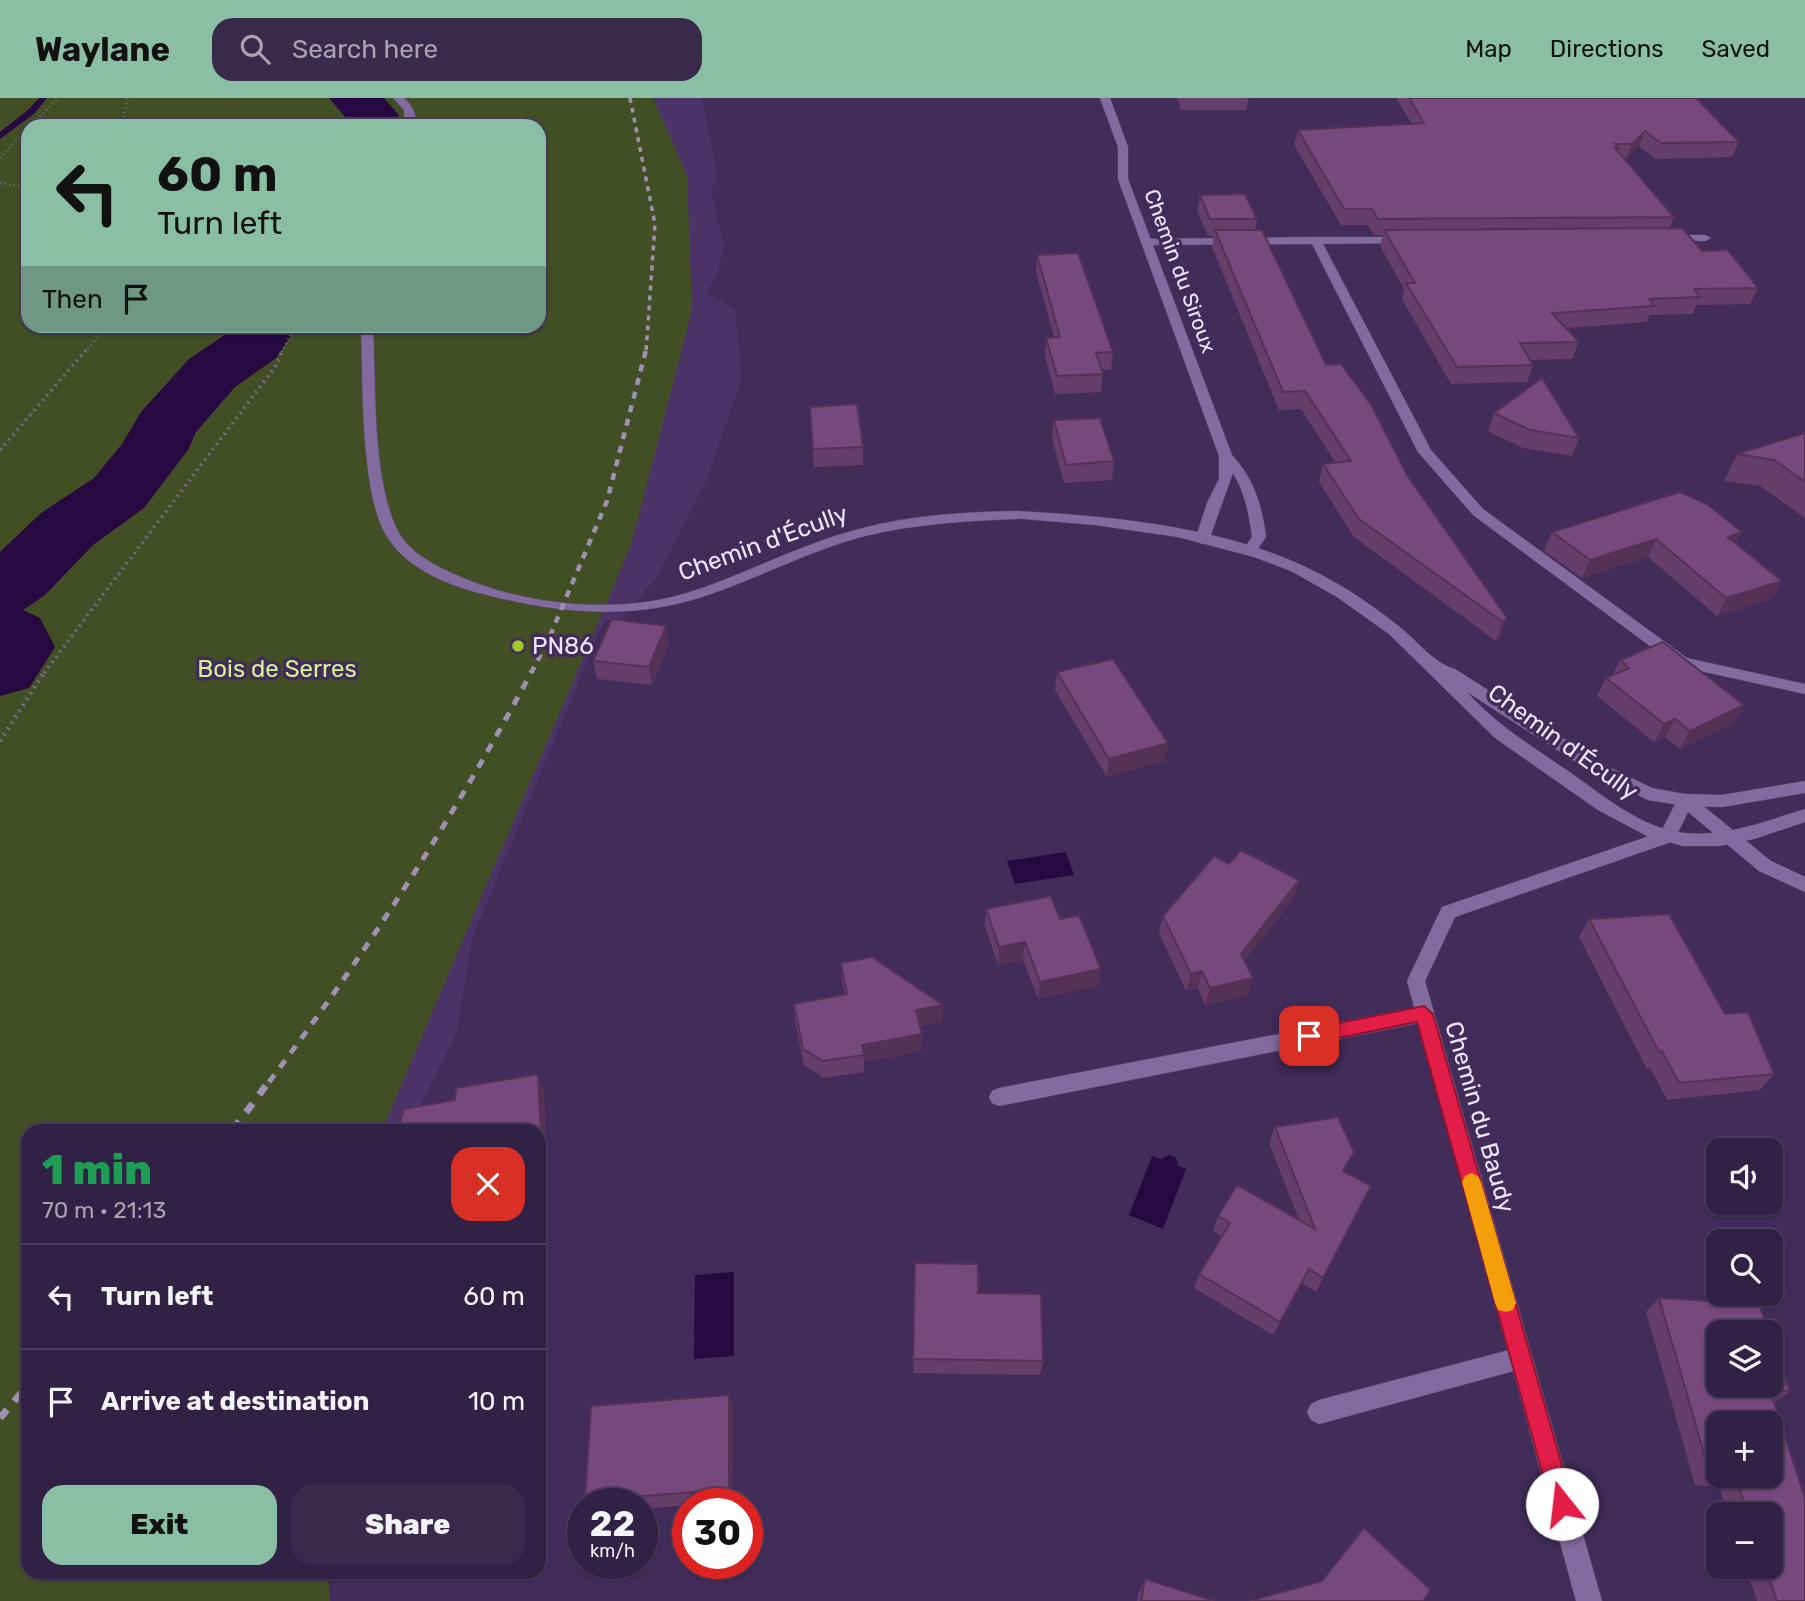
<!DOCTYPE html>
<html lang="en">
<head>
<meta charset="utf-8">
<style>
	:root { --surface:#312144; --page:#39294b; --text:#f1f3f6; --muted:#a8a3b2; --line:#4c3e5d; --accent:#8abfa5 }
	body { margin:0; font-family:Rubik,sans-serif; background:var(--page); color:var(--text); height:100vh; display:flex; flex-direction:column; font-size:26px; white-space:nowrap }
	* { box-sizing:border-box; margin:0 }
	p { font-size:23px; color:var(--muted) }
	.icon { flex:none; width:38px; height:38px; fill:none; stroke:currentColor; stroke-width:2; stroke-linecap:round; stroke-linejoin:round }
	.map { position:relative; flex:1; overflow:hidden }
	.drawer { position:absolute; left:21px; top:1026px; width:525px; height:455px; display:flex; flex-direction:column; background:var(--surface); border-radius:21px; box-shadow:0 2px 5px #0004,0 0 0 2px var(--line) }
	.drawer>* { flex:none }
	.guide { position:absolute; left:21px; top:21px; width:525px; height:214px; border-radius:21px; box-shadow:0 2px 5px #0004,0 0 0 2px var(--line); background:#8abfa5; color:#111; overflow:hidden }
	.buttons { position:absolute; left:1706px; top:1040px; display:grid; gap:14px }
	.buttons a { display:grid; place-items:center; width:77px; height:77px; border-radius:14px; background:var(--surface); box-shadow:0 2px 5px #0004,0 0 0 2px var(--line); font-size:35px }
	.speed { position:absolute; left:567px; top:1390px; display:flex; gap:14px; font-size:35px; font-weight:700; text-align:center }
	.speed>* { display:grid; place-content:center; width:91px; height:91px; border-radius:50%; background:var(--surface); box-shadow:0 2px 5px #0004,0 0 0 2px var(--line); line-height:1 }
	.speed small { font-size:18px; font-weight:400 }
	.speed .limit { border:10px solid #d22; background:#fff; color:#111 }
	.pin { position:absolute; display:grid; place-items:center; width:60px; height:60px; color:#fff; margin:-30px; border-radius:14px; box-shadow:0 4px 10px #0006 }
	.me { position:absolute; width:77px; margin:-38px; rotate:344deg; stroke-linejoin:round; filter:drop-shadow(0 0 5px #0008) }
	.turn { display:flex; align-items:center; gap:24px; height:147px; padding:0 21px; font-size:32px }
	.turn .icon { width:91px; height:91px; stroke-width:2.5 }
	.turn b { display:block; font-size:49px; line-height:60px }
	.then { display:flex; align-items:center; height:66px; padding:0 21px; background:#0003; gap:14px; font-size:26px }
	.round { display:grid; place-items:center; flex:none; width:74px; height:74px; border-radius:21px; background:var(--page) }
	.overview { display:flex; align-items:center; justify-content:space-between; height:119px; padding:0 21px }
	h1 { font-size:42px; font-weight:800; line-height:52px; color:#1e9e55 }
	.primary-button { display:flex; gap:14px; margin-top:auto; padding:14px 21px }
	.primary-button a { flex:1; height:80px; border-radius:21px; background:var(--accent); color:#111; font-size:28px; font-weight:800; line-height:80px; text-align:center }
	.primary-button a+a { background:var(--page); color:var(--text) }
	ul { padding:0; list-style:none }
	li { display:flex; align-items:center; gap:21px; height:105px; padding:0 21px; border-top:2px solid var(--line) }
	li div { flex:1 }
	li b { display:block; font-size:26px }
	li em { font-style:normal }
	header { display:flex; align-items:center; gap:42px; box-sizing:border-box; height:98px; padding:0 35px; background:var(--accent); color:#111 }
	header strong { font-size:33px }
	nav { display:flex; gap:38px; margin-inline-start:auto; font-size:24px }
	.search { width:490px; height:63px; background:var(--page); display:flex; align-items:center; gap:18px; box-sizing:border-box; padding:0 24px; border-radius:21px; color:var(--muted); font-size:26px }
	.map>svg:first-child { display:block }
	.built { fill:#4b3368 }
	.green { fill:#424f24; fill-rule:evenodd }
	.water { fill:#260940 }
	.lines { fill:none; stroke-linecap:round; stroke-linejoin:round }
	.stream { fill:#260940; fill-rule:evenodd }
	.river { fill:#260940; fill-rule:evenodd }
	.service-casing { stroke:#5c4970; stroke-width:1 }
	.minor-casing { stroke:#5c4970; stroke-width:1 }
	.tertiary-casing { stroke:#5c4970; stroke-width:1 }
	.path-far2 { stroke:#7a698f; stroke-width:2.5; stroke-dasharray:1 3.5; stroke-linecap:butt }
	.path-far1 { stroke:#7a698f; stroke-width:3.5; stroke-dasharray:2 4.5; stroke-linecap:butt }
	.path { stroke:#7a698f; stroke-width:4.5; stroke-dasharray:2 5; stroke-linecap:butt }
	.service { fill:#826c9f; fill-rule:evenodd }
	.minor { fill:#826c9f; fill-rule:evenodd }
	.tertiary { fill:#826c9f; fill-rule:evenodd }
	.rail-far3 { stroke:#a091b3; stroke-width:3.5; stroke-dasharray:5 5; stroke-linecap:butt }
	.rail-far2 { stroke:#a091b3; stroke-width:4.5; stroke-dasharray:7 7; stroke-linecap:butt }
	.rail-far1 { stroke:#a091b3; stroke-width:5; stroke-dasharray:9 9; stroke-linecap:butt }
	.rail { stroke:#a091b3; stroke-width:7; stroke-dasharray:11 11; stroke-linecap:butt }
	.wall { fill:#653e6a; fill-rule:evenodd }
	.shaded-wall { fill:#533256 }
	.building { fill:#76487b; stroke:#533256; stroke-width:2 }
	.route { fill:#e11d48; stroke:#92132f; stroke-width:2 }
	.slow { fill:#f59e0b }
	.poi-dot { fill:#a1c92b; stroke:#412c5a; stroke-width:2.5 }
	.labels { text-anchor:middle; stroke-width:7; stroke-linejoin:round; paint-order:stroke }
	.far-street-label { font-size:21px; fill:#efe6fd; stroke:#412c5a }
	.street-label { font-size:24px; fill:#efe6fd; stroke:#412c5a }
	.poi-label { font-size:24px; fill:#efe6fd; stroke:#412c5a; text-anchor:start }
	.park-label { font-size:24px; fill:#d3f392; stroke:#412c5a }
</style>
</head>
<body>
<header>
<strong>Waylane</strong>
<div class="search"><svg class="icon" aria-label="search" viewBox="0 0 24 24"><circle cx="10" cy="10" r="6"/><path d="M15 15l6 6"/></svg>Search here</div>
<nav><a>Map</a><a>Directions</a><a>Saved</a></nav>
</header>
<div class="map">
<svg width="1805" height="1503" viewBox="0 0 1805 1503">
	<rect width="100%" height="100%" fill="#412c5a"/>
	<path class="built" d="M511,0h191l16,80 -7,12 13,56 -6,26 -11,20 28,18 7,68 -36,104 -51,98 -37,41h-14l-131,315 -17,98 -48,96h-249l381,-542 -1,-462z"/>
	<path class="green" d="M0,0h653l34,77 5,135 -61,235 -249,585h-354v442h300l2,29h-330zM28,28h511v200h-511z"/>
	<g class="water">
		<path d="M1066,754l8,23 -59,9 -8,-23z"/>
		<path d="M1169,1057l7,3 2,8 8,3 -23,60 -34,-14 23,-59 9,3z"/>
		<path d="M734,1174v84l-40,3 1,-84z"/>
	</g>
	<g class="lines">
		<path class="stream" d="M39,0h8l-13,16 -34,25v-7l28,-22z"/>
		<g class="river">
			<path d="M329,0h55l15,17 -4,11h-52l3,-8z"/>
			<path d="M221,228h65l6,8 -16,24 -41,29 -39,45 -8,18 -44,58 -51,37 -48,50 -22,15 17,8 15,29 -26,41 -29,8v-144l41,-39 53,-35 28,-34 19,-32 48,-53 37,-25z"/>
		</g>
		<defs>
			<g id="service">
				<path d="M1667,137h38l6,3 -6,3 -42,-1 -2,-2z"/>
				<path d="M1315,139h90l6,3 -6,3 -82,1 108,206 52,59 204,149 118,26v10l-128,-28 -204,-151 -55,-63 -106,-208 -166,1 -6,-3 6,-3z"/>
				<path d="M1424,908l7,2 3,6 -3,6 -7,2 -425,84 -7,-3 -3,-6 3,-6 7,-3z"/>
				<path d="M1521,1249l8,3 3,8 -3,8 -8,3 -202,55 -8,-4 -4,-8 4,-8 8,-4z"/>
			</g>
			<g id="minor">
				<path d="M393,0h11c9,8 13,16 11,28h-10l-1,-16z"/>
				<path d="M1100,0h10l18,49v32l104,276c22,24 30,50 34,82l-11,16 -5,1 -7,-4 9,-13c-3,-23 -7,-44 -19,-64l-24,67 -7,4 -7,-4 12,-37 12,-24v-23l-101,-277v-32z"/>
				<path d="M361,228h12c3,57 -1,155 25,205 14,26 46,39 73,50 61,24 145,32 209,14 61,-18 117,-50 179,-66 51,-14 105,-17 158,-18l7,4 -7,4c-51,2 -103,5 -152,17 -54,14 -102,40 -154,58 -76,27 -151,20 -228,0 -36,-9 -78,-26 -97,-59 -26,-43 -23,-157 -25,-209z"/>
				<path d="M1685,696l6,2 80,65 34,16v15l-46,-21 -71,-59 -14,29 -219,76 -30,64 177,620h-26l-169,-620 35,-74 219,-75 18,-36z"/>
			</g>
			<path id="tertiary" d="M1017,413c107,6 225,17 319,72 23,13 45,29 65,45 17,14 34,36 54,41l150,96 47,23 33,6 37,1 83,-14v12l-83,14 -37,-1 -37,-6 -55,-27 -126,-81c29,33 65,54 101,79 35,24 73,58 117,62 43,4 80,-12 120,-24v13l-51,17 -35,7h-36l-36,-10 -49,-26 -103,-72 -106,-104 -52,-37 -46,-26 -37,-14 -76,-20 -83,-12 -83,-7 -2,-3z"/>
		</defs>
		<use href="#service" class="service-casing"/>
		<use href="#minor" class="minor-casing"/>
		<use href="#tertiary" class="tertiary-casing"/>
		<g class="path-far2">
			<path d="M30,28l29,-28"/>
			<path d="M121,28l7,-28"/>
			<path d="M0,60l28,-30"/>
			<path d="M0,85l21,3 7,11"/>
			<path d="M85,254l22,-26"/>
			<path d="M282,254l13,-26"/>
		</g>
		<g class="path-far1">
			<path d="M0,352l86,-100"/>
			<path d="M44,575l231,-306 8,-17"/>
		</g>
		<path class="path" d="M0,643l45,-70"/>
		<use href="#service" class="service"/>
		<use href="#minor" class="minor"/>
		<use href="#tertiary" class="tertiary"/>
		<path class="rail-far3" d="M630,0l25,126 -9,128"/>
		<path class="rail-far2" d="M531,575l16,-30 60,-142 39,-151"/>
		<path class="rail-far1" d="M269,984c99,-131 186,-267 263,-411"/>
		<g class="rail">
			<path d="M233,1032l37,-50"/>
			<path d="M0,1320l28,-33"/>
		</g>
	</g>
	<g class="wall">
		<path d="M1177,0h72l-3,12h-65z"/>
		<path d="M1396,0h300l43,44 -7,15 -77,2 -16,-13 -14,13 49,58 -4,11 32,23 56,37 -8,16 -54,1 -3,9 -43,1 -3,7 -81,6 13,14 -7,17 -42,1 3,5 -6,17 -76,2 -49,-85 2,-10 -24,-43 3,-11h-9l-6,-10h-27l-47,-80 4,-15 114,-6z"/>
		<path d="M1200,97l57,24 -2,11 71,135 81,110 100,143 -7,19 -4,4 -142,-104 -35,-55 4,-18 12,-2 -34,-53 -22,1 -67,-163 2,-11h-6l-11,-25z"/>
		<path d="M1037,157l76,97 -2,18h-9l1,4 -2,18 -46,2 -10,-38 1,-18 8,-1 -18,-65z"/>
		<path d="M1494,315l85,25 -7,18 -49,-8 -35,-17z"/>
		<path d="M1054,322l60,41 -2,19 -48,3 -12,-45z"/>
		<path d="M811,327l52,22v18l-49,2z"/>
		<path d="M1805,335v85l-45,-32 -36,-5 13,-27z"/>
		<path d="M1552,434l184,12 46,37 -10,18 -55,17 -69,-59 -66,21 -38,-27z"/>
		<path d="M666,528l3,18 -17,41 -55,-6 -4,-18z"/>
		<path d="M1620,562l113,63 -53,26 -15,-12 -11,5 -57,-46 9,-18 6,-2z"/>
		<path d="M1057,574l111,71 -4,18 -57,16 -52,-87z"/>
		<path d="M1229,766l70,16 -5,18 -50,63 4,35 -43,9 -7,-17 -12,3 -27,-58 4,-17z"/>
		<path d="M986,811l74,10 41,50 -3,17 -60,13 -15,-39 -25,5 -13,-39z"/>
		<path d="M1589,821l136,95 49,60 -14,16 -93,10 -17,-32 -3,1 -68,-132z"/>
		<path d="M841,865l102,42v17l-23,4 2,8v17l-58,11v10l-40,6 -20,-13 -9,-44 -1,-17 51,-9 -3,-14z"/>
		<path d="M1275,1029l69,44 27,15 -55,106 -14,-9 -29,52 -79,-47 5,-14 23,-38 -9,-5 5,-15 81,4 -30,-77z"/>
		<path d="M915,1165l63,30 65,68 -3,14 -127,-2z"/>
		<path d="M1659,1200l131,93 -16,12 31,198h-48l-12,-35h26v-52h-43l-9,-27 -24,-2 -49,-173zM1718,1325l53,52h-53z"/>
		<path d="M733,1311l-1,92 -24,2h-20v2l-46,4v-6h-56l-1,-2z"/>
		<path d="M1145,1481l70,22h-78l1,-7z"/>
	</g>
	<g class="shaded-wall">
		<path d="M1645,33l-6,15 -13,13 6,-15z"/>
		<path d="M1742,434l-9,18 -5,-13z"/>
		<path d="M1656,441l-8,18 -66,21 8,-18z"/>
		<path d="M1782,483l-10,18 -55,17 9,-18z"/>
		<path d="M1507,520l-7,19 -4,4 7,-19z"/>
		<path d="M666,528l3,18 -17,41 -3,-18z"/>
		<path d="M1744,607l-11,18 -53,26 10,-18z"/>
		<path d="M1675,621l-10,18 -11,5 10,-18z"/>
		<path d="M1168,645l-4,18 -57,16 2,-18z"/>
		<path d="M1299,782l-5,18 -58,73 5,-17z"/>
		<path d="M1025,844l-2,18 -25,5 1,-18z"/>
		<path d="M1101,871l-3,17 -60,13 2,-17z"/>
		<path d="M1202,873l-4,17 -12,3 5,-17z"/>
		<path d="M1253,880l-5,18 -43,9 5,-17z"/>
		<path d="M943,907v17l-27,5v-17z"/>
		<path d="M922,936v17l-58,11 -2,-17z"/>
		<path d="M538,976l6,17 4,78 -9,1z"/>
		<path d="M729,1297l4,14 -1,92 -3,-12z"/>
	</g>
	<g class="building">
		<path d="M1409,0h287l43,44 -78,1 -16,-12 -13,13h-17l3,4h-3l59,69 -296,2 -6,-10h-28l-46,-79 126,-7z"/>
		<path d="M1245,96l12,25h-47l-10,-24z"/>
		<path d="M1682,130l20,23 26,-1 30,38 -64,1 6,8 -51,2 5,7 -102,7 27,29 -59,1 13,22 -76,2 -51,-84h9l-31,-53z"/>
		<path d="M1215,132h47l64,135 15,-1 31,42 35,69 100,143 -4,4 -144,-103 -36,-55 28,-3 -46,-70 -22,1z"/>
		<path d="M1078,155l35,99 -17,1 7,21 -46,2 -11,-38 14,-1 -23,-82z"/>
		<path d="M1542,280l37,60 -49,-8 -36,-17z"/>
		<path d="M857,306l6,43 -50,2 -3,-42z"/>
		<path d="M1100,320l14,43 -48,4 -12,-45z"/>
		<path d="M1805,335v49l-31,-22 -37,-6z"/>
		<path d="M1680,394l27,12 35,28 -14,5 54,44 -56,17 -70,-59 -66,21 -38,-28z"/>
		<path d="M612,521l54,7 -17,41 -56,-6z"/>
		<path d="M1663,544l81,63 -54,26 -15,-12 -11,5 -58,-46 23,-10 -9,-8z"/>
		<path d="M1113,561l55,84 -59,16 -52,-87z"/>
		<path d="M1241,752l58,30 -58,74 12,24 -43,10 -8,-17 -11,3 -28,-58 51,-60 15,8z"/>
		<path d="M1051,798l9,23 19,-4 22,54 -61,13 -15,-40 -26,5 -13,-38z"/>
		<path d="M1669,816l56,100 23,-2 26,62 -95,9 -17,-32 -3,1 -70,-133z"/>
		<path d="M872,859l71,48 -27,5 6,24 -60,11 2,10 -41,6 -20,-12 -9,-45 53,-10 -6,-31z"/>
		<path d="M538,976l4,78 -3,1v-23h-141l6,-21 51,-9 1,-12z"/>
		<path d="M1338,1019l16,35 -11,19 28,15 -48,92 -14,-9 -29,53 -81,-48 31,-51 -12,-7 19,-31 78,44 -40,-102z"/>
		<path d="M915,1165l63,1v29l63,1 2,67 -130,-2z"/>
		<path d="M1659,1200l100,6 10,28h-51v52h53v-45l19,52 -20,-1 35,108v103h-28l-12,-35h6v-52h-23l-13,-39h36v-52h-53v51h-8z"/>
		<path d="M729,1297v94l-144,12 6,-95z"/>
		<path d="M1364,1430l67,62 -8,11h-174l73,-20z"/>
		<path d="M1145,1481l70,22h-74z"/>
	</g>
	<path class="route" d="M1424,908l9,8 140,490 -3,8 -8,3 -8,-3 -3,-8 -134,-482 -108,22 -9,-8 9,-7z"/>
	<path class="slow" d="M1471,1075l7,3 3,6 35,121 -3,7 -7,2 -8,-2 -3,-7 -33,-121 3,-6z"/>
	<circle class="poi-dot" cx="518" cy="548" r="7"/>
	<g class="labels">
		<g class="far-street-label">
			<text transform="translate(1180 173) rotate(70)" y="7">Chemin du Siroux</text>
		</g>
		<g class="street-label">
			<text transform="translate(763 445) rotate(-20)" y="8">Chemin d'Écully</text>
			<text transform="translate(1563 644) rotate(36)" y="8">Chemin d'Écully</text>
			<text transform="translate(1480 1019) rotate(74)" y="8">Chemin du Baudy</text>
		</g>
		<g class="poi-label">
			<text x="532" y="556">PN86</text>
		</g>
		<g class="park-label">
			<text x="277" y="579">Bois de Serres</text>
		</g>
	</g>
</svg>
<div class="buttons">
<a><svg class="icon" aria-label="sound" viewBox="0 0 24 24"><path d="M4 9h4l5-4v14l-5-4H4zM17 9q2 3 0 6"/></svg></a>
<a><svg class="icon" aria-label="search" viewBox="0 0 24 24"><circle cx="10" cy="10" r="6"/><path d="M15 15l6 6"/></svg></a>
<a><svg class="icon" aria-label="layers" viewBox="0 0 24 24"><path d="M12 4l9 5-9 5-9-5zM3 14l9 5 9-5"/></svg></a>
<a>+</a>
<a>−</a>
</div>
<div class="speed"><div>22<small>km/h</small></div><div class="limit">30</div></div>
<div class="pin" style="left:1309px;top:938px;background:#d93025"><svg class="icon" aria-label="arrive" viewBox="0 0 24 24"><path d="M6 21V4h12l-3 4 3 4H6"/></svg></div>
<svg class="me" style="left:1562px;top:1406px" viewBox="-20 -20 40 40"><circle r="19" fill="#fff"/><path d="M0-13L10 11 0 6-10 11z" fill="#e11d48"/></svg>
<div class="guide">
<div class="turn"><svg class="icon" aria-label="left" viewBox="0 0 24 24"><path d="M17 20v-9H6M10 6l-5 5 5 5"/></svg><div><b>60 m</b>Turn left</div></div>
<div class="then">Then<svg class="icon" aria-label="arrive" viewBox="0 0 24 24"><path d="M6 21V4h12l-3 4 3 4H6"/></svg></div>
</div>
<section class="drawer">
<div class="overview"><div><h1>1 min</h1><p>70 m · 21:13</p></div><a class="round" style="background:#d93025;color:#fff"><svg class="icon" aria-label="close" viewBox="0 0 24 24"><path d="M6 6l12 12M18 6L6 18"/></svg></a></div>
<ul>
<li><svg class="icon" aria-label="left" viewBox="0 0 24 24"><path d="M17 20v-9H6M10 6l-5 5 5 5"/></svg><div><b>Turn left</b></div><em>60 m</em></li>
<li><svg class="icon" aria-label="arrive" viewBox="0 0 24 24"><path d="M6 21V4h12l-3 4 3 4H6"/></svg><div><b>Arrive at destination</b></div><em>10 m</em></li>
</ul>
<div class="primary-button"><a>Exit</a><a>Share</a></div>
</section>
</div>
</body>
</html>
